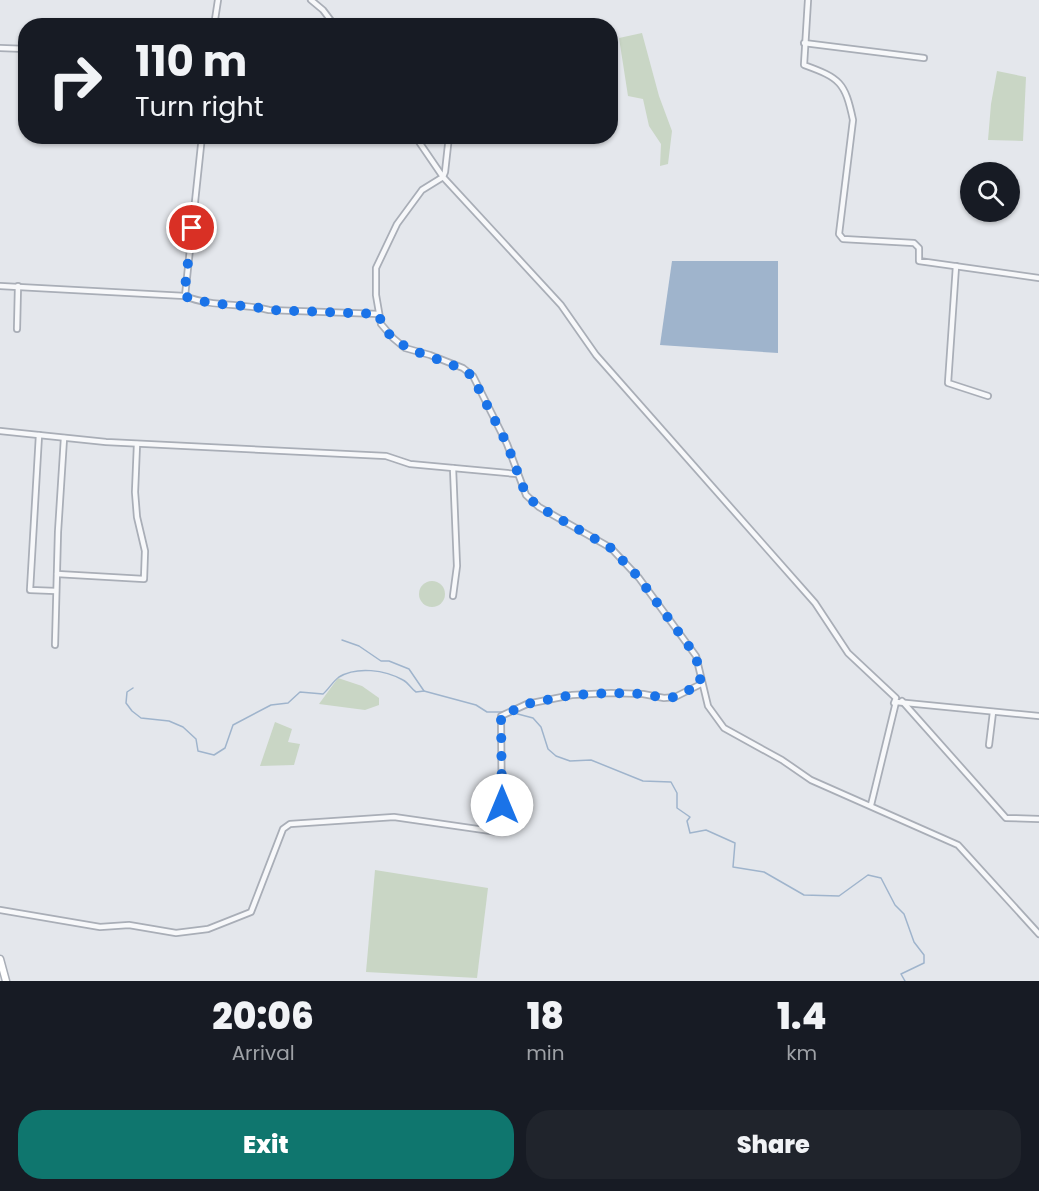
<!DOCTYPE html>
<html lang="en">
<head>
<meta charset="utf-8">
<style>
	:root { --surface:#171b24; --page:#20242c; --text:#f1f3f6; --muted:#9ea1a6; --accent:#0f766e }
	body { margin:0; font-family:Poppins,sans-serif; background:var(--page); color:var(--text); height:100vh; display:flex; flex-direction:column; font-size:22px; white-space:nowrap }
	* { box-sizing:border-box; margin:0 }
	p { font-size:20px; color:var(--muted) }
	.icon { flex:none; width:33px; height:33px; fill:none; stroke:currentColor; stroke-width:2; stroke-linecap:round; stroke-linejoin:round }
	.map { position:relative; height:981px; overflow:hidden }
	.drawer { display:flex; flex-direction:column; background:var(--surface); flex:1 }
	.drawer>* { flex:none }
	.guide { position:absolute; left:18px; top:18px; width:600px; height:126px; border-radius:24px; box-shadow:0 2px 4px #0004; background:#171b24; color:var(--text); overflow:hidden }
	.controls { position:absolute; left:960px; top:162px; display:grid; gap:12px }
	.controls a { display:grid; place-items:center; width:60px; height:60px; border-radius:50%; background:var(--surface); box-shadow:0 2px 4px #0004; font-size:30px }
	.pin { position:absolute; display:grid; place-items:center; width:51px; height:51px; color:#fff; margin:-26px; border:3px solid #fff; border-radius:50%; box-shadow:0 2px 6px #0007 }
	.me { position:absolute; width:66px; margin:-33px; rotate:0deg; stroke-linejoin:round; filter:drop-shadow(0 0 4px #0008) }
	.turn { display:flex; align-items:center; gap:21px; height:126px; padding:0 18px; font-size:27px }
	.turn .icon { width:78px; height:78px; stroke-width:2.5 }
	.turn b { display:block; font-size:42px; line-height:51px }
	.eta { display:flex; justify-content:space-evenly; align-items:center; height:102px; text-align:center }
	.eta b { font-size:36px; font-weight:800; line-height:42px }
	.primary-button { display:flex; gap:12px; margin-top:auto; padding:12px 18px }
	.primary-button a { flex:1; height:69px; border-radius:24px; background:var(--accent); color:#fff; font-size:24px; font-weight:800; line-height:69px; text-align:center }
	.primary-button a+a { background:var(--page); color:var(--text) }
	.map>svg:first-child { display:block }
	.green { fill:#c9d6c5 }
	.water { fill:#9fb4cc }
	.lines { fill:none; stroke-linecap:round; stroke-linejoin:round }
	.stream { stroke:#9fb4cc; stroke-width:1.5 }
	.street-casing { stroke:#a9aeb7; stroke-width:8 }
	.secondary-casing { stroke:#a9aeb7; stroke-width:9 }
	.street { stroke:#f7f8fa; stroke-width:4.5 }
	.secondary { stroke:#fff; stroke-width:6 }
	.route { stroke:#1a73e8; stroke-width:10; stroke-dasharray:0 18 }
</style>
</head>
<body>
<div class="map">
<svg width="1039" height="981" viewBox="0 0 1039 981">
	<rect width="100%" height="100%" fill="#e4e7ec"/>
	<g class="green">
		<path d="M642,33l17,63 13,35 -4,33 -8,2 1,-22 -12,-18 -6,-27 -15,-3 -9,-58z"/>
		<path d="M997,71l29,6 -3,64 -35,-1 3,-36z"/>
		<circle cx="432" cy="594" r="13"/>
		<path d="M338,678l24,8 17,12v7l-14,5 -46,-6z"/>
		<path d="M275,722l17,7 -4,13 12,2 -6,21 -34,1z"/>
		<path d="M375,870l113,18 -11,90 -111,-6z"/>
	</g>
	<path class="water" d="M672,261h106v92l-118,-8z"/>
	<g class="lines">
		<g class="stream">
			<path d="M342,640l17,6 22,15h8l20,8 15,22 52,14 11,7h19"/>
			<path d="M133,688l-6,4 -1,11 6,8 9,7 28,3 14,6 13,12 2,12 16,4 11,-7 8,-23 38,-20 17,-2 12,-11 23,2c6,-5 10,-13 16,-17 18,-11 46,-7 64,3 6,3 8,9 13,12l8,-1"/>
			<path d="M514,713l19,5 8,9 7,22 8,7 14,5 21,-1 52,21 28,1 6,11v15l13,9 -3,4 3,12 16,-3 29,13 -2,24 31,5 40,23 35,1 29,-21 13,3 14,27 9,9 10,28 10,13v8l-23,11 4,7"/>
		</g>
		<defs>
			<g id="street">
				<path d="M311,0l12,10 12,16"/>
				<path d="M808,0l-4,65c36,13 41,17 49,55l-14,114 4,5 71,4 5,5v13l120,17"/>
				<path d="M214,26l4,-26"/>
				<path d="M804,43l120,15"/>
				<path d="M0,48l26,1"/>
				<path d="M415,136l28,41 -21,13 -25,34 -21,44v27l5,29 12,14 12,10 25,7 33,13 10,8 34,68 19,51 13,12 72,41 28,30 57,78 12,50 16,22 58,32 29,20 147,65 81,89"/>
				<path d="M449,136l-4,36 -2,5 118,128 35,50 219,248 33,50 48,45 -2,5"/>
				<path d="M956,266l-8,117 40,13"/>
				<path d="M0,286l185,10c26,11 56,7 84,14l110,4"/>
				<path d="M185,296l17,-160"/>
				<path d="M17,329l1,-43"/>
				<path d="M0,431l106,11 280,14 24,8 107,10"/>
				<path d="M39,435l-9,155 26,1"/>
				<path d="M453,468l4,98 -4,30"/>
				<path d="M57,574l87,5 1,-28 -8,-34 -2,-25 2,-48"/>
				<path d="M55,645l3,-113 6,-94"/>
				<path d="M902,701l104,117 33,1"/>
				<path d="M989,745l4,-33"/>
				<path d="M871,805l25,-103 143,14"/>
				<path d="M0,910l100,17 29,-2 47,8 32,-4 43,-17 32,-83 7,-5 104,-7 104,15 4,-5 -1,-111 26,-12 45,-9 39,-2 32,1 21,4 11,-1 26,-13"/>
			</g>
			<path id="secondary" d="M0,959l6,22"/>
		</defs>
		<use href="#street" class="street-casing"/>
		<use href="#secondary" class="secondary-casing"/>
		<use href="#street" class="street"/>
		<use href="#secondary" class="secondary"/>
	</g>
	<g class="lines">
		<path class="route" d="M192,228l-8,68c27,11 57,7 85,14l110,4c8,41 65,40 93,62l35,68 19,51 13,12 72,41 28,30 57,78 5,28 -26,13 -11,1 -21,-4 -32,-1 -39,2 -45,9 -26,12 1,89"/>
	</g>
</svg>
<div class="controls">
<a><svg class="icon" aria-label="search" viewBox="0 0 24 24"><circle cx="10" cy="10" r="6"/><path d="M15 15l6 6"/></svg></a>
</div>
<div class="pin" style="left:192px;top:228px;background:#d93025"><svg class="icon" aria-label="arrive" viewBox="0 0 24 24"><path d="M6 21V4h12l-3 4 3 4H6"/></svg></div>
<svg class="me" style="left:502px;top:805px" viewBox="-20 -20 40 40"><circle r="19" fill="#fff"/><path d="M0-13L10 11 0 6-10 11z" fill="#1a73e8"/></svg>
<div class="guide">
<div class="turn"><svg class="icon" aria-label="right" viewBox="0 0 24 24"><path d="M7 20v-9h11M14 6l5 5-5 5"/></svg><div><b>110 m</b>Turn right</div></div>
</div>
</div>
<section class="drawer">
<div class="eta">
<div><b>20:06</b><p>Arrival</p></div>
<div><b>18</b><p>min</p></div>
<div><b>1.4</b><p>km</p></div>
</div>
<div class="primary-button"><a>Exit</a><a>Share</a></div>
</section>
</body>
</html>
